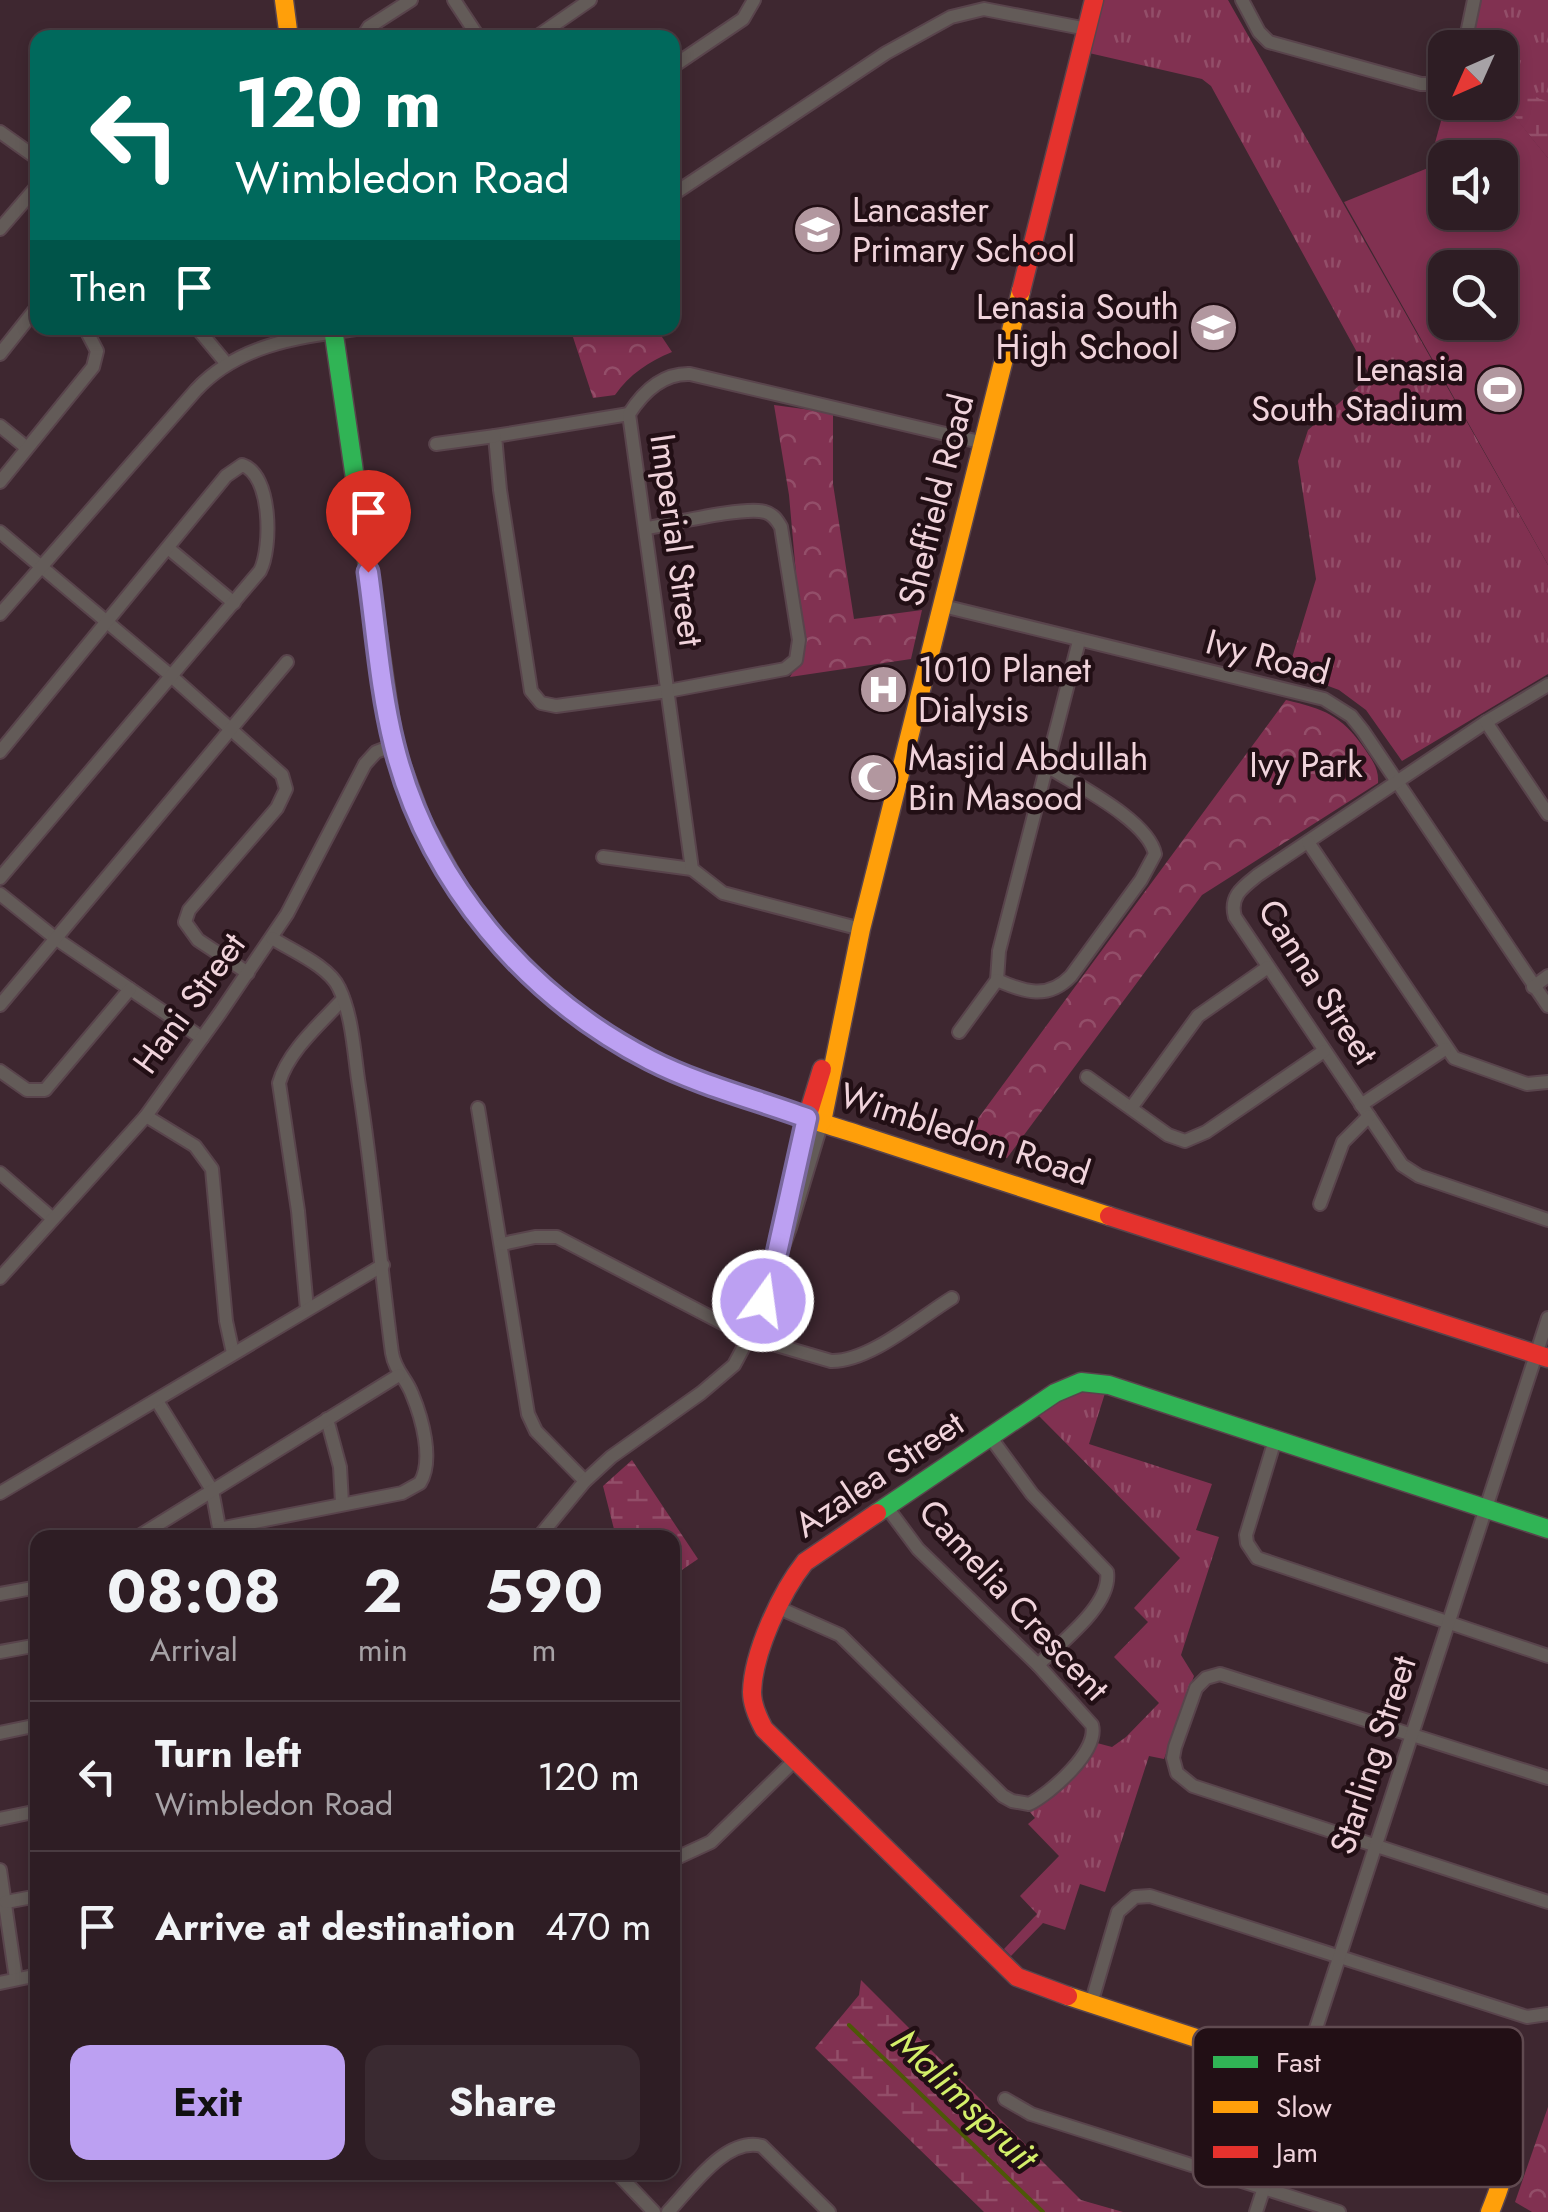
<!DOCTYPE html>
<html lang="en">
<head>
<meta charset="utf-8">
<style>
	:root { --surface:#2e1d24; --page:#3a2a31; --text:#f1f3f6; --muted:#a7a2a6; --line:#493b41; --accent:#bca0f2 }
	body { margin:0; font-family:Jost,sans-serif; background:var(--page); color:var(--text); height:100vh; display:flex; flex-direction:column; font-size:38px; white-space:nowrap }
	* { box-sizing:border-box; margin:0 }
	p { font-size:32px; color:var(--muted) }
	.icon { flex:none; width:55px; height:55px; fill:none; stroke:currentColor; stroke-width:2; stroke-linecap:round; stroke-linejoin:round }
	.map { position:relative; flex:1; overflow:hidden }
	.sheet { position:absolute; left:30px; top:1530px; width:650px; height:650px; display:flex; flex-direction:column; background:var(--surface); border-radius:20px; box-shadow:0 5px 15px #0003,0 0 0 2px var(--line) }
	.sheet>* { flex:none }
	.banner { position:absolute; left:30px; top:30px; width:650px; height:305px; border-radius:20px; box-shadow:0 5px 15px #0003,0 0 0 2px var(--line); background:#00695c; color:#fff; overflow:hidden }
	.needle { width:65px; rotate:225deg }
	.tools { position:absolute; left:1428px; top:30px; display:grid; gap:20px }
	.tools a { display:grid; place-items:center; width:90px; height:90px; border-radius:20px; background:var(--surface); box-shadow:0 5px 15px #0003,0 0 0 2px var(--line); font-size:50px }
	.pin { position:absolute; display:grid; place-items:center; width:85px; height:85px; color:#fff; margin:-102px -42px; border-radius:50% 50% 50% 0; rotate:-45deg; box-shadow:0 0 10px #0007 }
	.pin .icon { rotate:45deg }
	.me { position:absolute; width:110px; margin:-55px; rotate:14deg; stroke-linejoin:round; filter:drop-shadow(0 0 8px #0008) }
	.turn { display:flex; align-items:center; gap:35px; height:210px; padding:0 40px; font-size:45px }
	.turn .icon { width:130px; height:130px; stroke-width:2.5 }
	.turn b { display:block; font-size:70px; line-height:85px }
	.then { display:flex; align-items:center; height:95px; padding:0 40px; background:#0003; gap:20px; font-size:38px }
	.eta { display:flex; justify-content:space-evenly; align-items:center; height:170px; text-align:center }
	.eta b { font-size:60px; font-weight:700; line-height:70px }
	.button { display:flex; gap:20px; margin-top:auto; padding:20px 40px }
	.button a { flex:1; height:115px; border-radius:20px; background:var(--accent); color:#111; font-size:40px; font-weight:700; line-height:115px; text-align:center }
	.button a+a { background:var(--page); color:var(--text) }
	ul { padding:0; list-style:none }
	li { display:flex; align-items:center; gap:30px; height:150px; padding:0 40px; border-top:2px solid var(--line) }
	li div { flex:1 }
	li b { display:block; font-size:38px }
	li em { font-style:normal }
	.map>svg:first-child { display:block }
	.grass { fill:url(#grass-tufts) }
	.wetland { fill:url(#wetland-marsh) }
	.park { fill:url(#park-crowns) }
	.pitch { fill:#813151; fill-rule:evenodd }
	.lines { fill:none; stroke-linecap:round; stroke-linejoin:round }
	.stream { stroke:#4d5807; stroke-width:4 }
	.street-casing { stroke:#59444c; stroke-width:16 }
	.fast-casing { stroke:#59444c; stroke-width:21 }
	.slow-casing { stroke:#59444c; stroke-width:21 }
	.jam-casing { stroke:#59444c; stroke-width:21 }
	.street { stroke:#635b58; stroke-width:12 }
	.fast { stroke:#30b455; stroke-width:18 }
	.slow { stroke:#ff9f0a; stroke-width:18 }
	.jam { stroke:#e5322d; stroke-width:18 }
	.route-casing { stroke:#7a689d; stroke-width:25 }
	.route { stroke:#bca0f2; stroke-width:18 }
	.labels { text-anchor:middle; stroke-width:9; stroke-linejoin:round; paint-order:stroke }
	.poi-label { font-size:35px; fill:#f0d3db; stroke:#220f15; text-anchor:start }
	.street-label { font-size:35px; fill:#f0d3db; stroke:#220f15 }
	.park-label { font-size:35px; fill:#f0d4dc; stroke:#220f15 }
	.water-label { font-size:38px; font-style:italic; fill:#d4ef6a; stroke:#220f15 }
	.key { fill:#220f15; stroke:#604a50; stroke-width:2.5 }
	.key-label { font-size:28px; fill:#f0d3db }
</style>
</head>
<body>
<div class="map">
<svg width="1548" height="2212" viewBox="0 0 1548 2212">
	<defs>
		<pattern id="grass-tufts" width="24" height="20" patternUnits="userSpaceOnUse" patternTransform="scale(2.5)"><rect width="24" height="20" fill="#813151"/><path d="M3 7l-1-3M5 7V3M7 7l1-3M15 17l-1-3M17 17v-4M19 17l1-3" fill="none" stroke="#934e69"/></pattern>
		<pattern id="wetland-marsh" width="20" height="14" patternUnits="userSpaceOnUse" patternTransform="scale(2.5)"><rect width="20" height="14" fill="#813151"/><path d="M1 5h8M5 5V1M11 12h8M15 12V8" fill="none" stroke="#934e69"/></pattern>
		<pattern id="park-crowns" width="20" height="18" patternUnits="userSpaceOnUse" patternTransform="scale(2.5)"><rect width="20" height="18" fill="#813151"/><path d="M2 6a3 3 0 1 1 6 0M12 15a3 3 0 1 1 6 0" fill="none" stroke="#934e69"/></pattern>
	</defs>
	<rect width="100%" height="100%" fill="#3e2730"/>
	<g class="grass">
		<path d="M1104,0h124l320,565v109l-146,87 -36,-51 -27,-20 -51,-19 28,-92 -18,-118 10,-31 62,-54 -159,-290 -9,-7 -113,-26z"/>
		<path d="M1481,0h67v158l-45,-55 -29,7 -22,-7 48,-1v-54l-30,-1z"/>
		<path d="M1081,1389l25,1 -17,54 123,40 -16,46 23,7 -38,118 13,21 -30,83 -15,-3 -44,136 -25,-8 -15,46 -22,-7 -32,33 -7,-7 33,-35 -17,-18 39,-40 -31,-32 7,-6 -6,-7 61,-57 7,-11 15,4 14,-10 33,-34 -45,-46 34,-35 -14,-14 46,-50 -143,-144 21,-16z"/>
	</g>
	<g class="wetland">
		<path d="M1524,92l24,10v56l-45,-56z"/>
		<path d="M632,1460l66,99 -25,17 -1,-38 -56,-1 -13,-51z"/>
		<path d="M861,1980l220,220 42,12h-139l-169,-164 44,-53z"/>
	</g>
	<g class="park">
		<path d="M570,328h86l16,24c-24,10 -42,22 -57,43l-22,3z"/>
		<path d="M774,405l59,8v71l21,135 68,-9 -11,49 -121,18 13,-24 -14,-158z"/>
		<path d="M1286,700c38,9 55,15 78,48 8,12 15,20 14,35l-176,112 -195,263 -47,-15z"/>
		<path d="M1548,2107v105h-16l-17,-10z"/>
	</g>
	<path class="pitch" d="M1503,102l45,56v407l-204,-363 84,-34 18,-65 28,7zM1445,158h55v54h-55zM1445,268h55v54h-55z"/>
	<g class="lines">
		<path class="stream" d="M849,2025l194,187"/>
		<defs>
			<g id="street">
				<path d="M454,0l25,38"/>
				<path d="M1242,0l17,32 10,10 152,42h24"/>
				<path d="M362,38l7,-11 42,-27"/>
				<path d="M535,38l55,-38"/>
				<path d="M1464,48l10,-48"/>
				<path d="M672,67l71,-48 11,-19"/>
				<path d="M0,132l38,27"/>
				<path d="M672,195l214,-142 65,-36 33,-8 103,20"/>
				<path d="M0,229l38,-44"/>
				<path d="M197,328l29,35"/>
				<path d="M0,354l38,-48"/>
				<path d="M629,414l-134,22 5,54 31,201 10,12 15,3 112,-15 117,-22 11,-9 3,-20 -18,-113c-4,-7 -8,-13 -16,-15 -21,-6 -93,12 -118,16"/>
				<path d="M0,426l27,22"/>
				<path d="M436,444l59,-8"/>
				<path d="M0,482l93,-115 4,-16 -12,-23"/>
				<path d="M0,532l170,143 112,100 4,14 -9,19 -88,102 -4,12 13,18 50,33"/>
				<path d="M168,548l66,55"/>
				<path d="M943,606l381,93 27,17 12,15 185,275"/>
				<path d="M0,614l196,-224c44,-47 105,-53 166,-62"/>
				<path d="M1548,685l-62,37 -228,153c-15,12 -29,21 -23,42l167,248 17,11 129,44"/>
				<path d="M1486,722l62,92"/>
				<path d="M0,752l226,-276 16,-11c30,9 30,83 18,106l-260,307"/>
				<path d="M1047,766c29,19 101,54 108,88l-14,26 -70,96c-23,24 -47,16 -74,4l2,-29 80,-310"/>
				<path d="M1308,842l146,216 73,26 21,-2"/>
				<path d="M603,857l89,12"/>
				<path d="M0,894l55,44 147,100"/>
				<path d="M861,929l-138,-36 -31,-24 -63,-455c14,-22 33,-41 61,-40l294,69"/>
				<path d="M1533,987l15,-11"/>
				<path d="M0,1005l287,-343"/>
				<path d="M959,1032l38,-52"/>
				<path d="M0,1071l27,19h18l85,-101"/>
				<path d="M1087,1077l81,58 17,6 21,-9 118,-81"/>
				<path d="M1361,1105l84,-56"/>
				<path d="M478,1108l50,306 8,17 49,50"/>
				<path d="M1131,1108l67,-92 70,-49"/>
				<path d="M146,1116l49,30 17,23 14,152 7,32"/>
				<path d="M0,1173l52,45"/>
				<path d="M1320,1204l23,-62 26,-26"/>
				<path d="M502,1244l33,-7h22l192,100 82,24c39,1 88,-43 121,-63"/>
				<path d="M777,1244l30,-126"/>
				<path d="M0,1278l146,-162 74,-103 67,-99 78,-150 11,-12 18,-7"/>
				<path d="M307,1309l-9,-98 -19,-128c9,-32 42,-60 64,-84"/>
				<path d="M157,1401l55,89 9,48"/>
				<path d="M327,1419l13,48 2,36"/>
				<path d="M991,1438l41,56 75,78c5,33 -47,71 -69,93"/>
				<path d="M1275,1440l-29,95 1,8 10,15 291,98"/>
				<path d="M0,1493l383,-228"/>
				<path d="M219,1529l183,-36 18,-10c14,-23 2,-65 -8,-89 -6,-16 -17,-23 -20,-41 -12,-89 -19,-178 -33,-267 -5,-31 -6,-69 -20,-98 -10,-22 -47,-37 -67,-50"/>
				<path d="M136,1538l263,-163"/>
				<path d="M538,1538l47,-57 26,-24 90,-64 33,-28 15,-28 41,-109 32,-106"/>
				<path d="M0,1594l38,-7"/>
				<path d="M779,1608l61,27 163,161 9,5 17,3c22,-11 70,-53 63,-79l-54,-60 -120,-116 -32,-43"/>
				<path d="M0,1652l38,-7"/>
				<path d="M0,1733l38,-8"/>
				<path d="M1548,1778l-328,-104 -14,4 -10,10 -21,59 -2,11 4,15 16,13 355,116"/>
				<path d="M0,1819l38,-8"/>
				<path d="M672,1860l39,-18 84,-82"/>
				<path d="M0,1870l16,109"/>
				<path d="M6,1902l32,-6"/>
				<path d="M0,1983l38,-8"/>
				<path d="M1091,2004l27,-92 17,-15 15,-1 377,121 21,-3"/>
				<path d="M1005,2099l26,15 308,98"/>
				<path d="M616,2172l38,40"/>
				<path d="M668,2212c23,-24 58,-76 94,-66l67,66"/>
				<path d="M1256,2212l292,-894"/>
			</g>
			<g id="fast">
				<path d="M333,328l61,417 28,76 25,46"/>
				<path d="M877,1513l178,-120 26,-11 28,3 439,144"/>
			</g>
			<g id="slow">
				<path d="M284,0l5,38"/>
				<path d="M447,867c48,91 135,163 229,204 59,27 125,45 187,65 82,27 164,53 246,80"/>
				<path d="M822,1122l39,-193 160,-638"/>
				<path d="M1068,1996l427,140c18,25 5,50 -5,76"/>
			</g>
			<g id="jam">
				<path d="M1021,291l73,-291"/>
				<path d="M807,1118l15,-49"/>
				<path d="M1109,1216l439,142"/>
				<path d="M877,1513l-72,49c-24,30 -52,91 -53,130 0,13 6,26 12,37l253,248 51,19"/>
			</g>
		</defs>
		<use href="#street" class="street-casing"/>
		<use href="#fast" class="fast-casing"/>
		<use href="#slow" class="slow-casing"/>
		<use href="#jam" class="jam-casing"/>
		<use href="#street" class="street"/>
		<use href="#fast" class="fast"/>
		<use href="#slow" class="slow"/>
		<use href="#jam" class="jam"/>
	</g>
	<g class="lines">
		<defs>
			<path id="route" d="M368,572c8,57 12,117 26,173 34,137 132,251 256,315 49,25 105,39 157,58l-34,153 -10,30"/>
		</defs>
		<use href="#route" class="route-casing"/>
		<use href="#route" class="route"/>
	</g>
	<defs>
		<symbol id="school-disc" viewBox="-11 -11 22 22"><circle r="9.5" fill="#b2979f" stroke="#220f15"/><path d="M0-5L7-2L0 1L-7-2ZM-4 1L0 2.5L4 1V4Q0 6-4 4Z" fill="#fff"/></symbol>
		<symbol id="stadium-disc" viewBox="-11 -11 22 22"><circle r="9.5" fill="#b2979f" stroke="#220f15"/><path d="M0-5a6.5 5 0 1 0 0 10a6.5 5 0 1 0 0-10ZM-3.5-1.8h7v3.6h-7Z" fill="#fff"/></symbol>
		<symbol id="hospital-disc" viewBox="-11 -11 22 22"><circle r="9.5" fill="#b2979f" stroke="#220f15"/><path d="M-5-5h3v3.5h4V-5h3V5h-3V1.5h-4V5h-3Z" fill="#fff"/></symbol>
		<symbol id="mosque-disc" viewBox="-11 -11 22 22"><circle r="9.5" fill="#b2979f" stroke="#220f15"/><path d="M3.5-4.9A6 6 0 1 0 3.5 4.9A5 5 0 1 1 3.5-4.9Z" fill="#fff"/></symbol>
	</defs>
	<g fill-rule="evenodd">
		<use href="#school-disc" x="790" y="202" width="55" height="55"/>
		<use href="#school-disc" x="1186" y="300" width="55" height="55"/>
		<use href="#stadium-disc" x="1472" y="362" width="55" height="55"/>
		<use href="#hospital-disc" x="856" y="662" width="55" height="55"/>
		<use href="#mosque-disc" x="846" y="750" width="55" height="55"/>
	</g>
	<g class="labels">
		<g class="poi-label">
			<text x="852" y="222">Lancaster<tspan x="852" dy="40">Primary School</tspan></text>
			<text x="1179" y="319" text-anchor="end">Lenasia South<tspan x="1179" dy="40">High School</tspan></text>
			<text x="1464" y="381" text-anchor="end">Lenasia<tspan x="1464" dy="40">South Stadium</tspan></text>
			<text x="918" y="682">1010 Planet<tspan x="918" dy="40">Dialysis</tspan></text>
			<text x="908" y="770">Masjid Abdullah<tspan x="908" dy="40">Bin Masood</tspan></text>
		</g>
		<g class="street-label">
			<text transform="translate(936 500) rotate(-76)" y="12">Sheffield Road</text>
			<text transform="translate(677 540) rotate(82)" y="12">Imperial Street</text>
			<text transform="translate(1268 657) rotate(15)" y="12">Ivy Road</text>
			<text transform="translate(1318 982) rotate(57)" y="12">Canna Street</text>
			<text transform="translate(189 1003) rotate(-54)" y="12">Hani Street</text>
			<text transform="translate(965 1134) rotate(18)" y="12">Wimbledon Road</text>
			<text transform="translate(879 1474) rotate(-34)" y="12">Azalea Street</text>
			<text transform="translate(1014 1600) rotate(47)" y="12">Camelia Crescent</text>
			<text transform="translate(1373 1755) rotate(-72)" y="12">Starling Street</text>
		</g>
		<g class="park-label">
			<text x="1306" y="777">Ivy Park</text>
		</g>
		<g class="water-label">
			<text transform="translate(965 2099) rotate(44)" y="13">Malimspruit</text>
		</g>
	</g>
	<rect x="1193" y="2027" width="330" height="160" rx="15" class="key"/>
	<rect x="1213" y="2056" width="45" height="12" fill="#30b455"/>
	<rect x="1213" y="2101" width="45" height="12" fill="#ff9f0a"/>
	<rect x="1213" y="2146" width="45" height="12" fill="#e5322d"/>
	<g class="key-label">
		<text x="1276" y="2072">Fast</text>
		<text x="1276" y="2117">Slow</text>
		<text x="1276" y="2162">Jam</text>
	</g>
</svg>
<div class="tools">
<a><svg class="needle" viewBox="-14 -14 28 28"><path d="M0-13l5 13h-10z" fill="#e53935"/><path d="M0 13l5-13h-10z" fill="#a7a2a6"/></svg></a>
<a><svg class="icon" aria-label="sound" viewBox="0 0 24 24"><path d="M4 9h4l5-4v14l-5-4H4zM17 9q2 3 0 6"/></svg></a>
<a><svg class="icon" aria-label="search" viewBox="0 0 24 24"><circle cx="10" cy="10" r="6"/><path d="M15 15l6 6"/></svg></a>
</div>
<div class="pin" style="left:368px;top:572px;background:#d93025"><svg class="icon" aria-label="arrive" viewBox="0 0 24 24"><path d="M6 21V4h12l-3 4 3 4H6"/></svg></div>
<svg class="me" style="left:763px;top:1301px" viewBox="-20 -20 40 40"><circle r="17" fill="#bca0f2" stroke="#fff" stroke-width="3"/><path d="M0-11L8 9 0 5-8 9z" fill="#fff"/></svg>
<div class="banner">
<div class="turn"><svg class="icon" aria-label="left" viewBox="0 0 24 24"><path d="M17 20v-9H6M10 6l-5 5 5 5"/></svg><div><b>120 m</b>Wimbledon Road</div></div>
<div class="then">Then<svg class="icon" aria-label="arrive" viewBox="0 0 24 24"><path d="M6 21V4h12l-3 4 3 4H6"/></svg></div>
</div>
<section class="sheet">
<div class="eta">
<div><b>08:08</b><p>Arrival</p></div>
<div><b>2</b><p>min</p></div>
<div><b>590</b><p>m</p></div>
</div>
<ul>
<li><svg class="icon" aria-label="left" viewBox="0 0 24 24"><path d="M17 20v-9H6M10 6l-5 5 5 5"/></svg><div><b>Turn left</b><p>Wimbledon Road</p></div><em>120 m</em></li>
<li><svg class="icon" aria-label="arrive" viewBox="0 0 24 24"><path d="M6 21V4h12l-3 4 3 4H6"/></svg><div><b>Arrive at destination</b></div><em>470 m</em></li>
</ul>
<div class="button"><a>Exit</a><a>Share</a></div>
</section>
</div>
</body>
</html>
